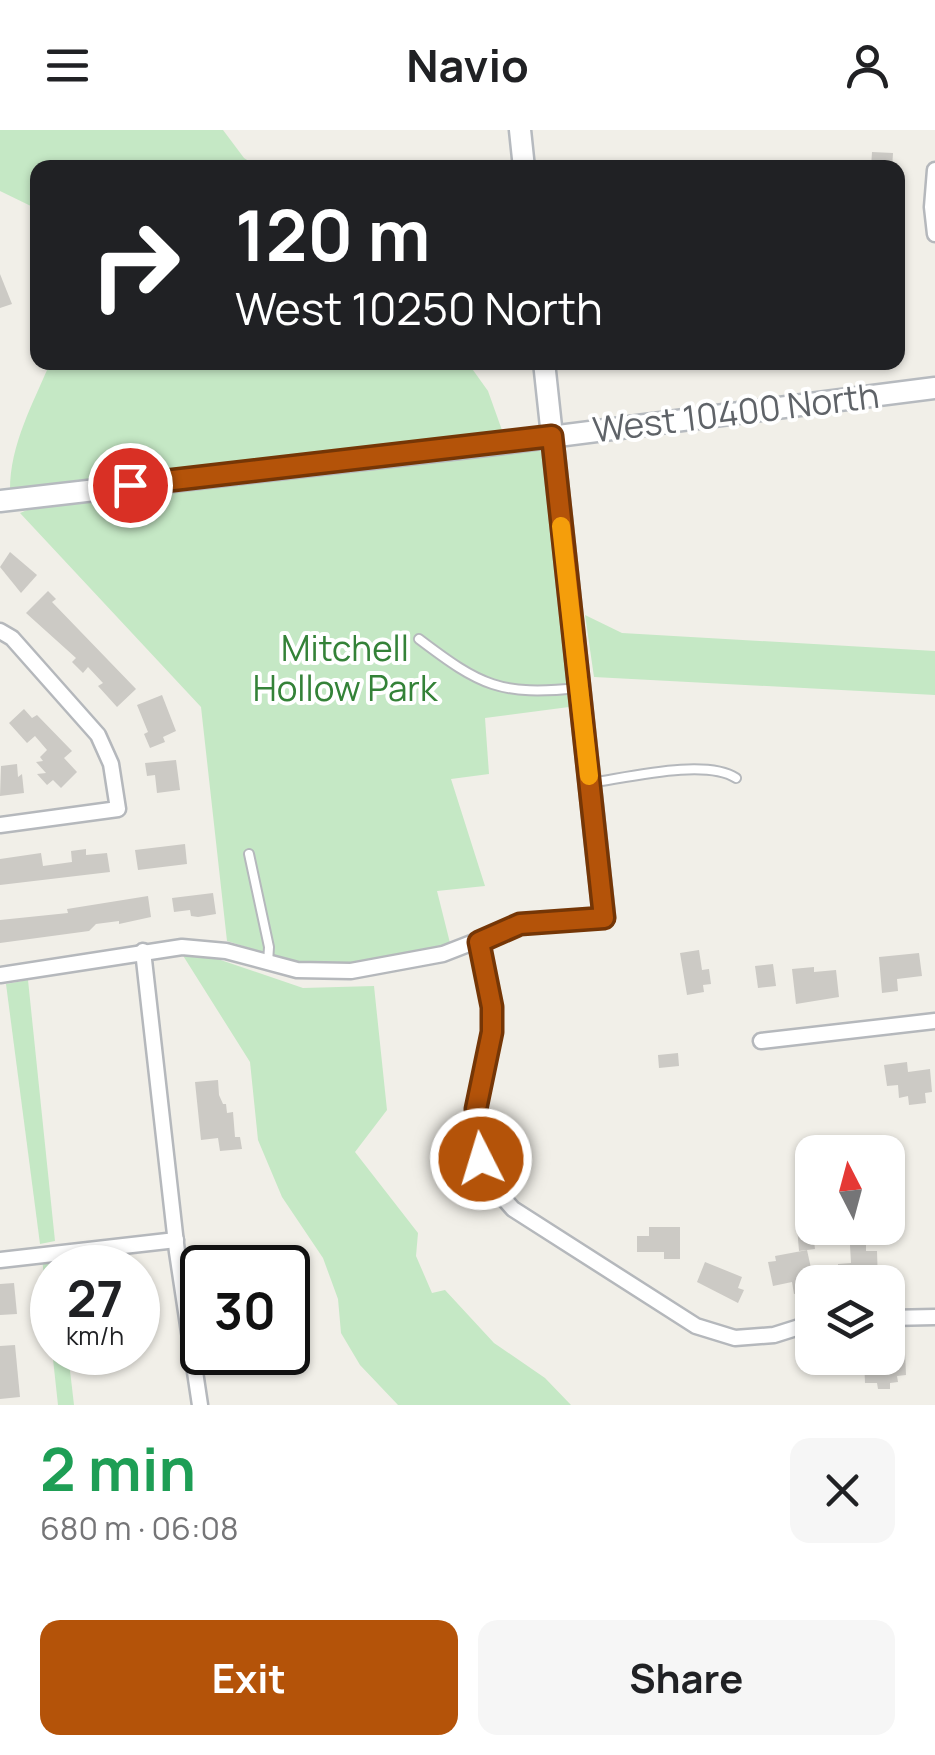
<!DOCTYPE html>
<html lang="en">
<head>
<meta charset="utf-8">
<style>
	:root { --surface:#fff; --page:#f6f6f6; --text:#202124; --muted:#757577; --accent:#b45309 }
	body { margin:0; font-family:Manrope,sans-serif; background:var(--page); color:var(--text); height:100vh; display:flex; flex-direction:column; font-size:38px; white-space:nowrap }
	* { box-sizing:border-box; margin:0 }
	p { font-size:32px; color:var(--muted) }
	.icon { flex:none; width:55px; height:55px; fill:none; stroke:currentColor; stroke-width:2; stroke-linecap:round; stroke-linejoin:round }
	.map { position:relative; height:1275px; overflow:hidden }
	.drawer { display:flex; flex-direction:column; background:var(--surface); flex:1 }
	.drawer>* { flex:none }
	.top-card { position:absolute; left:30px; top:30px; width:875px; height:210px; border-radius:20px; box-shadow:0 2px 8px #0004; background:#202124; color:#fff; overflow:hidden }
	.needle { width:65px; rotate:354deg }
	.buttons { position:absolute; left:795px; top:1005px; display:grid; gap:20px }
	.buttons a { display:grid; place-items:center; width:110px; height:110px; border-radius:20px; background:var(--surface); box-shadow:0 2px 8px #0004; font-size:50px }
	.speed { position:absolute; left:30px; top:1115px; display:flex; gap:20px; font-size:50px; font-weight:700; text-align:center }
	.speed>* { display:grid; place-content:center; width:130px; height:130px; border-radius:50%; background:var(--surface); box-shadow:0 2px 8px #0004; line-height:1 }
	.speed small { font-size:25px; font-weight:400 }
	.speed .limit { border:5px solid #111; border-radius:15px; background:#fff; color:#111 }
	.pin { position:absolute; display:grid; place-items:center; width:85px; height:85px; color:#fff; margin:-42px; border:5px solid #fff; border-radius:50%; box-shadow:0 2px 10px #0007 }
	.me { position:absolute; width:110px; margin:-55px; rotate:355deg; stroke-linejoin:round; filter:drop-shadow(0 0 8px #0008) }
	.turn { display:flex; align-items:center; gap:35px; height:210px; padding:0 40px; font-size:45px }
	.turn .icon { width:130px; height:130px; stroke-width:2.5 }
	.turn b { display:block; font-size:70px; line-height:85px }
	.round { display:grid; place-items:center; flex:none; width:105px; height:105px; border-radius:20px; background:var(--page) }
	.head { display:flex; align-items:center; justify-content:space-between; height:170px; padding:0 40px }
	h1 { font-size:60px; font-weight:700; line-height:75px; color:#1e9e55 }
	.cta { display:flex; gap:20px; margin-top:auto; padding:20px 40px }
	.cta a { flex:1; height:115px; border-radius:20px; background:var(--accent); color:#fff; font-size:40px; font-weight:700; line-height:115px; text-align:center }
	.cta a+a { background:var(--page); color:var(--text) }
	header { display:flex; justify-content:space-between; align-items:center; height:130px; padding:0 40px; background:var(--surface); font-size:45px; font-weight:700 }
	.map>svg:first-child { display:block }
	.green { fill:#c5e8c5 }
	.building { fill:#cccac5 }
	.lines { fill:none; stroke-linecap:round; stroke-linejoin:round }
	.lane-casing { stroke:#b5b8bc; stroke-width:12 }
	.street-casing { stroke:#b5b8bc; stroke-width:19 }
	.secondary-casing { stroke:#b6babf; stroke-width:25 }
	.lane { stroke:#fff; stroke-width:8 }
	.street { stroke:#fff; stroke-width:14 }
	.secondary { stroke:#fff; stroke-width:20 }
	.route-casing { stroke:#753606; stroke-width:25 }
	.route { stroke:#b45309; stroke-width:18 }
	.slow { stroke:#f59e0b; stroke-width:18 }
	.labels { text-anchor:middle; stroke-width:8; stroke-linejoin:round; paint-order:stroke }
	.street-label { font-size:35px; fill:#5f6368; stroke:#fff }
	.park-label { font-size:35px; fill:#348238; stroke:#fff }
</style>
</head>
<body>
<header><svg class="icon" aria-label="menu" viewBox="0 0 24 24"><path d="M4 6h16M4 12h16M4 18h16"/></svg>Navio<svg class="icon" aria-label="person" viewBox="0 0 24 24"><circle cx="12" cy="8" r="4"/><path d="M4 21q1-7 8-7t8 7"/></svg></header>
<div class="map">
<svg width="935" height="1275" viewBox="0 0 935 1275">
	<rect width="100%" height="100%" fill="#f1efe8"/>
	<g class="green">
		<path d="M0,0h223l21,28 14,9 -220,1 -1,41 -37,-18z"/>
		<path d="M50,233h418l20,28 15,42 -493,57c0,-46 23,-86 40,-127z"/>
		<path d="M533,313l12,11 24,253 -84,11 4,56 -38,5 34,107 -48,5 13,52c-44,12 -93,27 -139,21 -28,-3 -57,-15 -84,-23l-26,-234 -181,-194 12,-5 384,-46z"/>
		<path d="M585,485l37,18 313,18v44l-341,-18z"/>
		<path d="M182,824h21l100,34 71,-2 13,124 -32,42 63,81 -2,23 16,37 13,-3 49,53 51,35 26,27h-173l-38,-40 -19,-32 -3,-34 -15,-41 -41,-61 -24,-57 -8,-78z"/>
		<path d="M28,850l27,261 -15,3 -34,-260z"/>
		<path d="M58,1126l1,11 -7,1v84l16,1 6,52h-16l-16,-147z"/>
	</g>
	<g class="building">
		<path d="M872,22l21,1 -1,15h-21z"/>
		<path d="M0,144l12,30 -12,4z"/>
		<path d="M10,422l27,23 -16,18 -21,-26z"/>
		<path d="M48,461l8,8 -4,3 84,87 -19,18 -19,-21 5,-3 -15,-16 -5,6 -11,-11 4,-4 -50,-45z"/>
		<path d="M162,565l14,36 -13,6 2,5 -15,6 -6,-14 4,-2 -11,-27z"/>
		<path d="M24,579l8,9 5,-3 35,36 -8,7 13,14 -16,16 -8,-8 -6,5 -10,-11 9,-1 -10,-11 7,-1 -3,-4 7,-7 -12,-14 -8,7 -18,-20z"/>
		<path d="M176,630l4,30 -23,3 -2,-18 -8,1 -2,-13z"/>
		<path d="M17,634l1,13 4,-3 2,19 -24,3 1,-30z"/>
		<path d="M185,714l2,20 -49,6 -3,-20z"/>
		<path d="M86,719v6l21,-2 3,19 -110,13v-26l41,-6 2,13 29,-4 -1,-11z"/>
		<path d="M213,763l3,21 -18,3 -7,-1 -1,-6 -16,2 -2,-14z"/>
		<path d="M148,766l3,21 -32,7v-3l-23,3 -7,7 -89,12v-23l68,-7 -1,-4z"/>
		<path d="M699,820l3,20 7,-1 2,15 -8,1 1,7 -17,3 -7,-42z"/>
		<path d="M919,823l3,23 -25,3 1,12 -16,2 -3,-36z"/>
		<path d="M773,834l3,22 -18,2 -3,-22z"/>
		<path d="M814,837v5l22,-2 3,27 -43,7 -4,-35z"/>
		<path d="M678,923l1,13 -20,2 -1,-13z"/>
		<path d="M907,932l1,10 22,-3 2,23 -7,1 1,10 -17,2 -1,-9 -9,2 -1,-13 -11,1 -3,-21z"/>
		<path d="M218,950l1,15 4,9h3l1,9 6,-1 2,25h5l2,12 -22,2 -2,-13 -17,2 -6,-58z"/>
		<path d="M812,1095l3,24 -16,2 -2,-24z"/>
		<path d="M649,1097h31v32h-16v-7h-27v-16h12z"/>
		<path d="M850,1115h16v6h11l1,31h-39l-1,-18 13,-1z"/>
		<path d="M807,1120l6,27 -7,1 3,13 -15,3 -2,-12 -19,4 -5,-24 8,-1 -1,-5z"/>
		<path d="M705,1132l37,15 -4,11 6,2 -6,13 -41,-21z"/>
		<path d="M14,1153l3,31 -17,1v-31z"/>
		<path d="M144,1154l5,46 -11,2v-47z"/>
		<path d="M15,1215l5,52 -20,2v-53z"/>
		<path d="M888,1221h17l1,24 -9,1 1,6 -8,1v6h-12l-1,-6h-12l-1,-25h24z"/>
	</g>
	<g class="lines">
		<defs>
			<g id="lane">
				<path d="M419,509c62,47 81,57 160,49"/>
				<path d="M590,653c36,-5 115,-25 146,-5"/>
				<path d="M249,724l20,93 -1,16"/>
			</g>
			<g id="street">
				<path d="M935,40l-3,37 3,27"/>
				<path d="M0,501l12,7 86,97 13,29 7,45 -118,16"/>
				<path d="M479,812c6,30 15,61 12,92 -7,73 -37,112 22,175l183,117 39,12 39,-3 38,-12"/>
				<path d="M143,821l34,301 23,153"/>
				<path d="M0,845l182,-28 44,4 71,19 54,1 92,-17 77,-30 84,-7"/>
				<path d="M761,911l174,-20"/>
				<path d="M0,1130l176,-20"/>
				<path d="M888,1188l47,-1"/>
			</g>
			<g id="secondary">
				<path d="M520,0l4,38"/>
				<path d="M544,232l60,555"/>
				<path d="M0,371l495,-57 440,-56"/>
			</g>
		</defs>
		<use href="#lane" class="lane-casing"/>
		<use href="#street" class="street-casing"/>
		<use href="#secondary" class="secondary-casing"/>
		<use href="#lane" class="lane"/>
		<use href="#street" class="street"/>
		<use href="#secondary" class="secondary"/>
	</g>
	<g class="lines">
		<defs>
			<path id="route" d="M130,355l422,-49 52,482 -84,6 -41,18 13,65v25l-16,77 5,50"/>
		</defs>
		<use href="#route" class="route-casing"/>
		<use href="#route" class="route"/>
		<path class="slow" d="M561,396l28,250"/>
	</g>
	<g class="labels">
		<g class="street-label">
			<text transform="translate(736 283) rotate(-7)" y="12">West 10400 North</text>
		</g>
		<g class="park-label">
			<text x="345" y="531">Mitchell<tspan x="345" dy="40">Hollow Park</tspan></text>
		</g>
	</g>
</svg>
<div class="buttons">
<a><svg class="needle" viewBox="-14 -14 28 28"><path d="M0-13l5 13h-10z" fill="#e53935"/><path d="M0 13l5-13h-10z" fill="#757577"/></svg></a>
<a><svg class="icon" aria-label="layers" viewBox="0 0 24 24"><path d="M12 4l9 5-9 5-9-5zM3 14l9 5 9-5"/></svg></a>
</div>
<div class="speed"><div>27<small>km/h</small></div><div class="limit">30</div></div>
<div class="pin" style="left:130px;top:355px;background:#d93025"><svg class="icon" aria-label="arrive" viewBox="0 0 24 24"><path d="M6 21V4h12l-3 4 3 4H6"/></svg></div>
<svg class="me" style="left:481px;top:1029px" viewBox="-20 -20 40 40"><circle r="17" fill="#b45309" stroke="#fff" stroke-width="3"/><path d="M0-11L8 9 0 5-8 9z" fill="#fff"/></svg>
<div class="top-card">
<div class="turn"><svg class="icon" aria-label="right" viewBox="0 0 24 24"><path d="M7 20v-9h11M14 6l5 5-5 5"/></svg><div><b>120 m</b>West 10250 North</div></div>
</div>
</div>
<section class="drawer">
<div class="head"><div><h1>2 min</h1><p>680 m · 06:08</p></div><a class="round"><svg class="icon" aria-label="close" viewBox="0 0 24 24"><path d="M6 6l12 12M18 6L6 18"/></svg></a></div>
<div class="cta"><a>Exit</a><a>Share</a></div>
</section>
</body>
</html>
